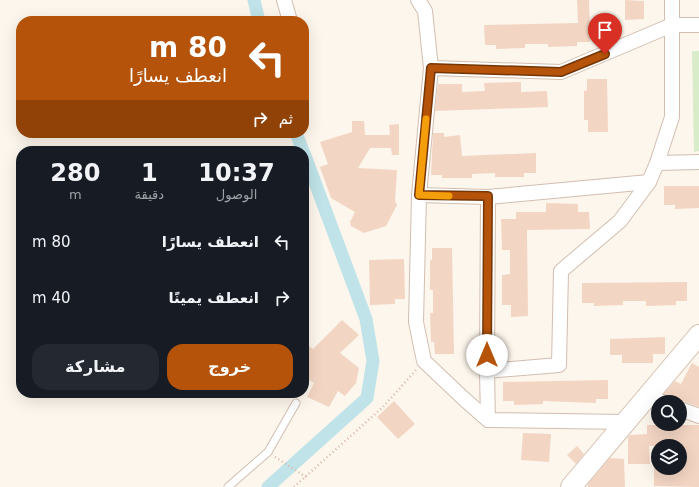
<!DOCTYPE html>
<html lang="ar">
<head>
<meta charset="utf-8">
<style>
	:root { --surface:#171b24; --page:#242831; --text:#f1f3f6; --muted:#9ea1a6; --accent:#b45309 }
	body { margin:0; font-family:"DejaVu Sans","Noto Naskh Arabic",sans-serif; background:var(--page); color:var(--text); direction:rtl; height:100vh; display:flex; flex-direction:column; font-size:15px; white-space:nowrap }
	* { box-sizing:border-box; margin:0 }
	p { font-size:13px; color:var(--muted) }
	.icon { flex:none; width:22px; height:22px; fill:none; stroke:currentColor; stroke-width:2; stroke-linecap:round; stroke-linejoin:round }
	.map { position:relative; flex:1; overflow:hidden; direction:ltr }
	.side { position:absolute; left:16px; top:146px; width:293px; height:252px; display:flex; flex-direction:column; background:var(--surface); border-radius:16px; box-shadow:0 4px 16px #0002; direction:rtl }
	.side>* { flex:none }
	.hud { position:absolute; left:16px; top:16px; width:293px; height:122px; border-radius:16px; box-shadow:0 4px 16px #0002; direction:rtl; background:#b45309; color:#fff; overflow:hidden }
	.fabs { position:absolute; left:651px; top:395px; display:grid; gap:8px }
	.fabs a { display:grid; place-items:center; width:36px; height:36px; border-radius:50%; background:var(--surface); box-shadow:0 4px 16px #0002; font-size:20px }
	.pin { position:absolute; display:grid; place-items:center; width:34px; height:34px; color:#fff; margin:-41px -17px; border-radius:50% 50% 50% 0; rotate:-45deg; box-shadow:0 0 4px #0007 }
	.pin .icon { rotate:45deg }
	.me { position:absolute; width:44px; margin:-22px; rotate:0deg; stroke-linejoin:round; filter:drop-shadow(0 0 3px #0008) }
	.turn { display:flex; align-items:center; gap:14px; height:84px; padding:0 16px; font-size:18px }
	.turn .icon { width:52px; height:52px; stroke-width:2.5 }
	.turn b { display:block; font-size:28px; line-height:34px }
	.then { display:flex; align-items:center; height:38px; padding:0 16px; background:#0003; gap:8px; font-size:15px }
	.eta { display:flex; justify-content:space-evenly; align-items:center; height:68px; text-align:center }
	.eta b { font-size:24px; font-weight:700; line-height:28px }
	.primary-button { display:flex; gap:8px; margin-top:auto; padding:8px 16px }
	.primary-button a { flex:1; height:46px; border-radius:16px; background:var(--accent); color:#fff; font-size:16px; font-weight:700; line-height:46px; text-align:center }
	.primary-button a+a { background:var(--page); color:var(--text) }
	ul { padding:0; list-style:none }
	li { display:flex; align-items:center; gap:12px; height:56px; padding:0 16px }
	li div { flex:1 }
	li b { display:block; font-size:15px }
	li em { font-style:normal }
	.map>svg:first-child { display:block }
	.green { fill:#d8ecc9 }
	.lines { fill:none; stroke-linecap:round; stroke-linejoin:round }
	.canal { stroke:#bfe3e8; stroke-width:13 }
	.building { fill:#f3d5c3 }
	.lane-casing { stroke:#d1beb0; stroke-width:9 }
	.street-casing { stroke:#d1beb0; stroke-width:16 }
	.secondary-casing { stroke:#d6c0b0; stroke-width:22 }
	.path { stroke:#d9b8a5; stroke-width:2.5; stroke-dasharray:1 3; stroke-linecap:butt }
	.lane { stroke:#fff; stroke-width:7 }
	.street { stroke:#fff; stroke-width:14 }
	.secondary { stroke:#fff; stroke-width:20 }
	.route-casing { stroke:#753606; stroke-width:10 }
	.route { stroke:#b45309; stroke-width:7 }
	.slow { stroke:#f59e0b; stroke-width:7 }
</style>
</head>
<body>
<div class="map">
<svg width="699" height="487" viewBox="0 0 699 487">
	<rect width="100%" height="100%" fill="#fdf6ec"/>
	<path class="green" d="M692,51h7v100l-5,1z"/>
	<g class="lines">
		<g class="canal">
			<path d="M254,0l5,21"/>
			<path d="M296,133l7,18"/>
			<path d="M268,487l99,-89 6,-37 -7,-42 -62,-166"/>
		</g>
	</g>
	<g class="building">
		<path d="M577,0h12l1,42h-13v4l-29,1v-3h-23v4l-29,1v-4h-11l-1,-20 94,-2z"/>
		<path d="M625,0l19,1v18l-19,1z"/>
		<path d="M587,79h20l1,53h-20v-12h-4v-29l3,-1z"/>
		<path d="M521,82v10l26,-1 1,16 -113,4 3,-27h24v8l23,-1 -1,-8z"/>
		<path d="M352,121h12l1,14h25l-1,-10 10,-1v31h-7l-1,-7h-21l-12,20 39,2 -2,31 2,4 -11,21 -22,7 -13,-7 -1,-4 5,-10 -24,-14 -11,-31 8,-3 -8,-22 32,-10z"/>
		<path d="M433,133h11v4l16,-2 2,21 74,-3v20h-12v4h-29v-4l-23,1v4h-30v-3h-11z"/>
		<path d="M664,186h35v22l-24,1v-4h-11z"/>
		<path d="M546,203l32,1v8h11l1,17 -63,1 1,86 -17,1v-12h-9v-30l8,-1v-24h-8l-1,-31h15v-7h30z"/>
		<path d="M432,248h20l2,106h-19l-1,-12h-3l-1,-29h3v-23h-3v-30h2z"/>
		<path d="M404,259l1,40h-10v5l-25,1 -1,-45z"/>
		<path d="M687,282v19h-11v4l-30,1v-5h-23v4l-29,1v-3h-12v-20z"/>
		<path d="M342,320l17,15 -19,18 19,15 -3,15 -11,13 -7,-5 -9,16 -22,-10 7,-14 -10,-6v-35l9,7z"/>
		<path d="M665,337v17h-12v9h-31v-8h-12v-16z"/>
		<path d="M692,363l7,4v40l-16,-6 -9,1 -10,-8 11,-13 6,3z"/>
		<path d="M608,380v19h-12v4l-53,-2v3l-29,1v-4h-11v-19z"/>
		<path d="M394,401l21,23 -17,15 -21,-22z"/>
		<path d="M647,425h52v62l-45,-1v-18h26v-22h-31l1,18h-22v-27l2,-2 17,-1z"/>
		<path d="M523,433l28,1 -2,28 -28,-2z"/>
		<path d="M577,446l7,8 -8,10 -9,-9z"/>
		<path d="M610,458l14,1 1,28h-37v-3z"/>
	</g>
	<g class="lines">
		<defs>
			<path id="lane" d="M228,487l40,-35 28,-49"/>
			<g id="street">
				<path d="M284,0l6,21"/>
				<path d="M418,0l7,11 6,57 -12,127 -3,127 8,39 39,37 25,22 137,2"/>
				<path d="M431,68l130,4 111,-47h27"/>
				<path d="M657,163l42,-1"/>
				<path d="M419,195l69,2"/>
				<path d="M487,371l1,-174 161,-15"/>
				<path d="M647,396l15,6"/>
				<path d="M680,409l19,7"/>
				<path d="M488,420l-1,-49 72,-6 2,-94 59,-50 29,-39 8,-19 15,-46v-117"/>
			</g>
			<path id="secondary" d="M571,487l128,-152"/>
		</defs>
		<use href="#lane" class="lane-casing"/>
		<use href="#street" class="street-casing"/>
		<use href="#secondary" class="secondary-casing"/>
		<g class="path">
			<path d="M275,457l31,20"/>
			<path d="M294,487l89,-80 33,-37"/>
		</g>
		<use href="#lane" class="lane"/>
		<use href="#street" class="street"/>
		<use href="#secondary" class="secondary"/>
	</g>
	<g class="lines">
		<defs>
			<path id="route" d="M487,355l1,-159 -69,-1 12,-127 130,4 44,-18"/>
		</defs>
		<use href="#route" class="route-casing"/>
		<use href="#route" class="route"/>
		<path class="slow" d="M426,119l-7,76 30,1"/>
	</g>
</svg>
<div class="fabs">
<a><svg class="icon" aria-label="search" viewBox="0 0 24 24"><circle cx="10" cy="10" r="6"/><path d="M15 15l6 6"/></svg></a>
<a><svg class="icon" aria-label="layers" viewBox="0 0 24 24"><path d="M12 4l9 5-9 5-9-5zM3 14l9 5 9-5"/></svg></a>
</div>
<div class="pin" style="left:605px;top:54px;background:#d93025"><svg class="icon" aria-label="arrive" viewBox="0 0 24 24"><path d="M6 21V4h12l-3 4 3 4H6"/></svg></div>
<svg class="me" style="left:487px;top:355px" viewBox="-20 -20 40 40"><circle r="19" fill="#fff"/><path d="M0-13L10 11 0 6-10 11z" fill="#b45309"/></svg>
<div class="hud">
<div class="turn"><svg class="icon" aria-label="left" viewBox="0 0 24 24"><path d="M17 20v-9H6M10 6l-5 5 5 5"/></svg><div><b>80 m</b>انعطف يسارًا</div></div>
<div class="then">ثم<svg class="icon" aria-label="right" viewBox="0 0 24 24"><path d="M7 20v-9h11M14 6l5 5-5 5"/></svg></div>
</div>
<section class="side">
<div class="eta">
<div><b>10:37</b><p>الوصول</p></div>
<div><b>1</b><p>دقيقة</p></div>
<div><b>280</b><p>m</p></div>
</div>
<ul>
<li><svg class="icon" aria-label="left" viewBox="0 0 24 24"><path d="M17 20v-9H6M10 6l-5 5 5 5"/></svg><div><b>انعطف يسارًا</b></div><em>80 m</em></li>
<li><svg class="icon" aria-label="right" viewBox="0 0 24 24"><path d="M7 20v-9h11M14 6l5 5-5 5"/></svg><div><b>انعطف يمينًا</b></div><em>40 m</em></li>
</ul>
<div class="primary-button"><a>خروج</a><a>مشاركة</a></div>
</section>
</div>
</body>
</html>
